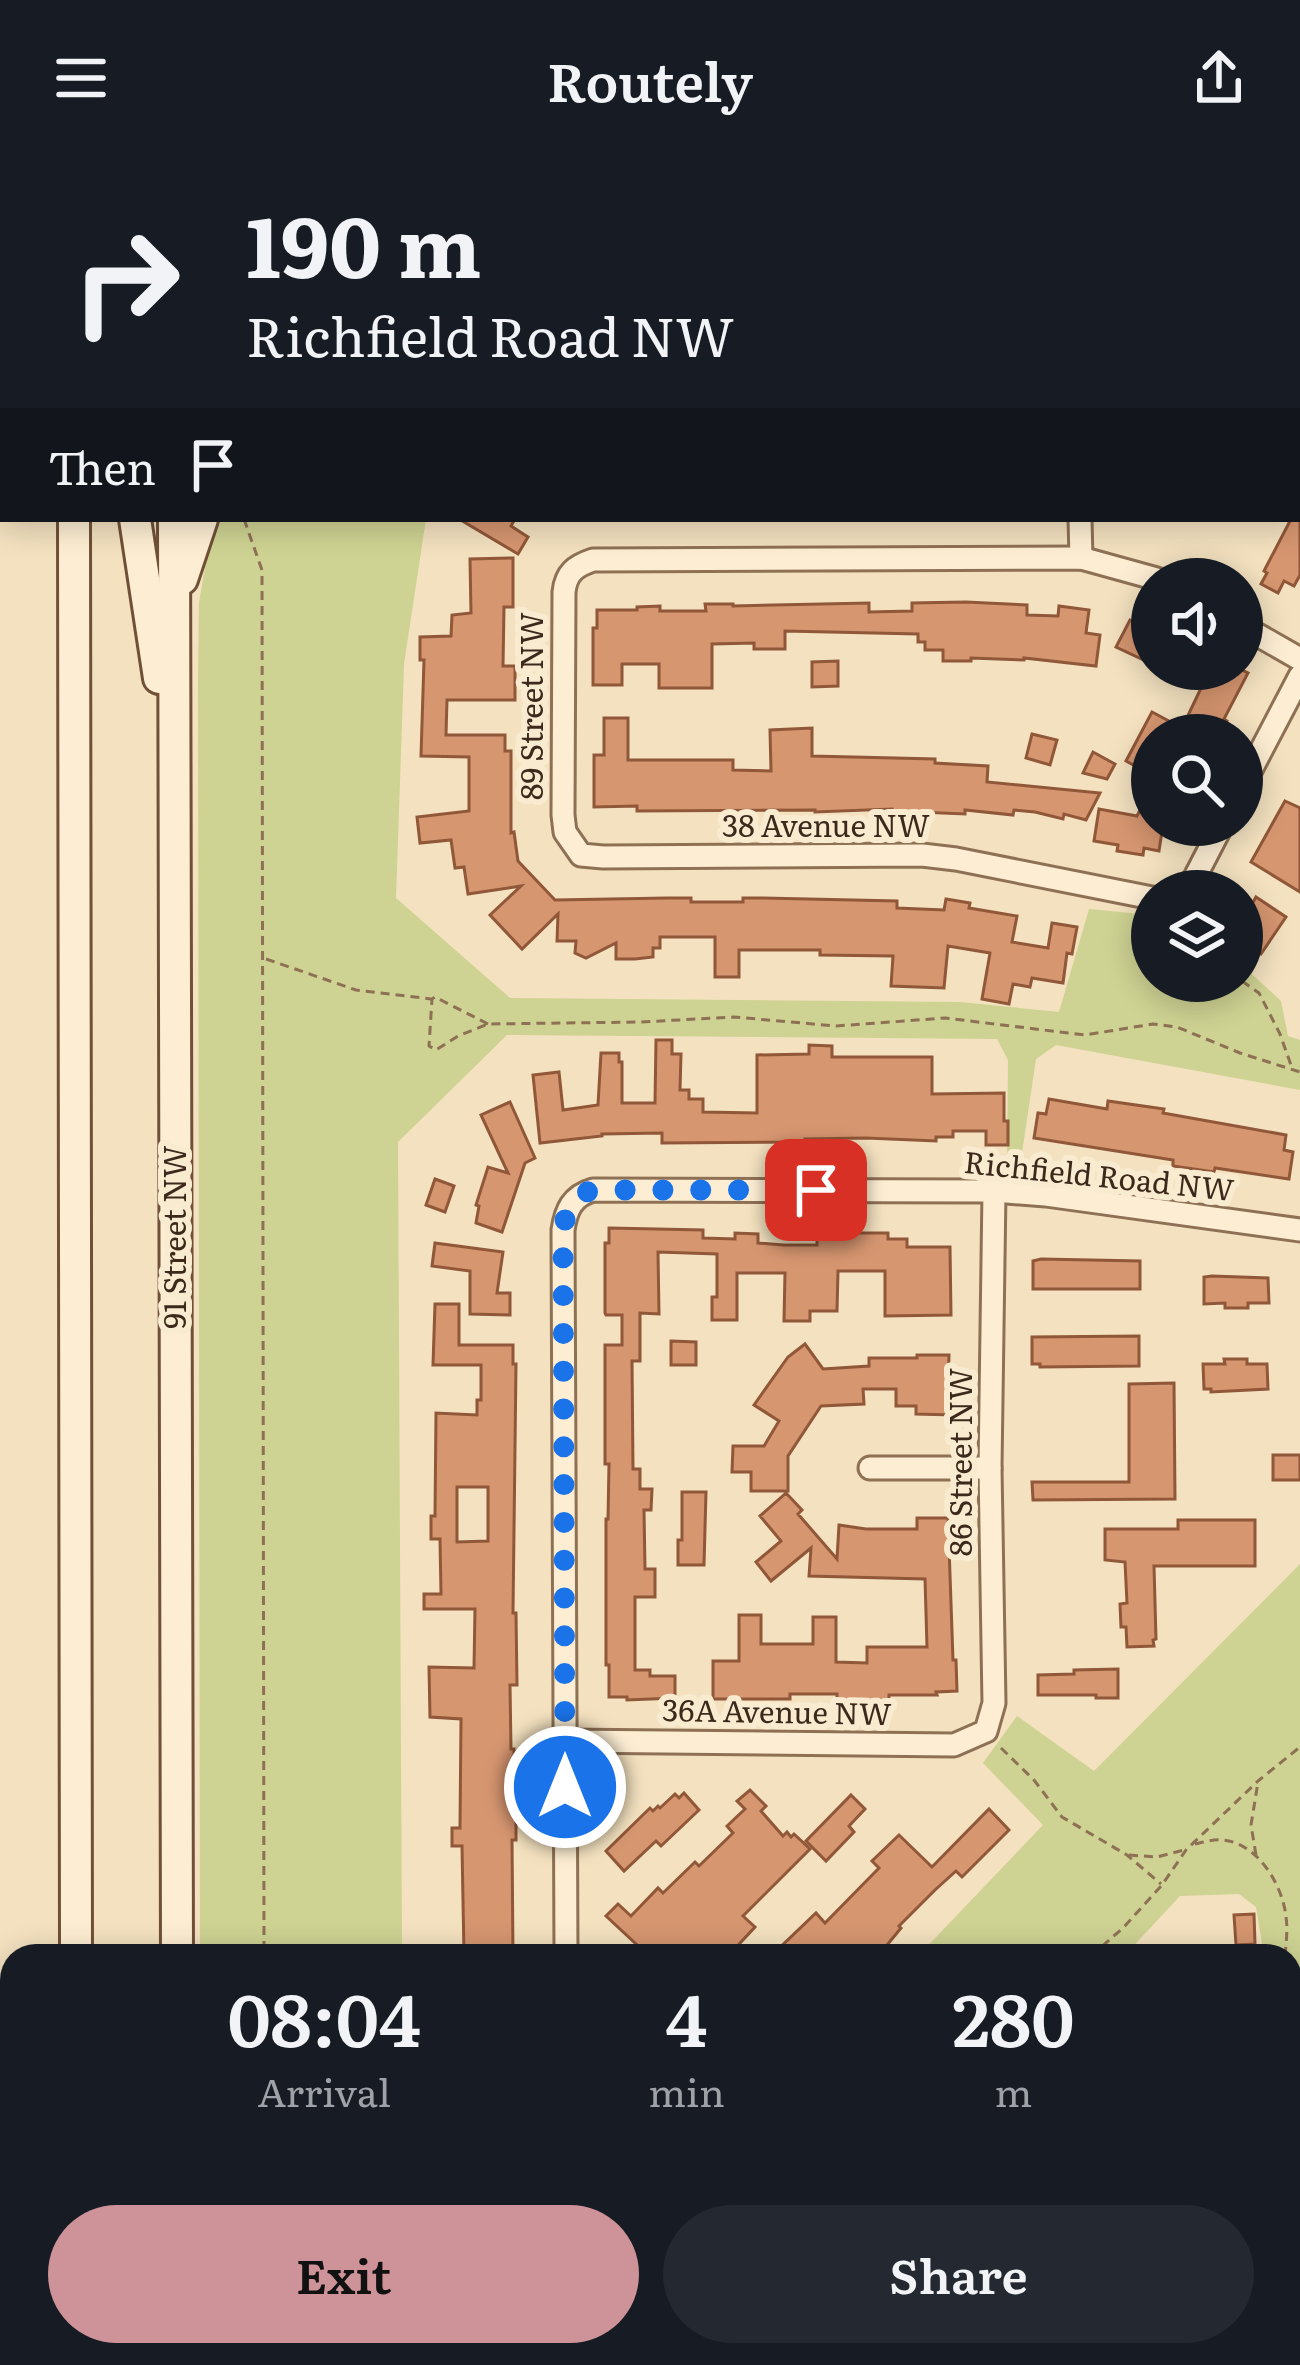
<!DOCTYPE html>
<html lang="en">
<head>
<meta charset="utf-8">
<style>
	:root { --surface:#171b24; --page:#242831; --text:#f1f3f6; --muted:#9ea1a6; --accent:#ce9398 }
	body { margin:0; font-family:Literata,serif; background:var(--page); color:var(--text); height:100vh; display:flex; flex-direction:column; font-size:45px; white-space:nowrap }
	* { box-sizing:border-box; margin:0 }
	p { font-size:39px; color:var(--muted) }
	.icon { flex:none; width:66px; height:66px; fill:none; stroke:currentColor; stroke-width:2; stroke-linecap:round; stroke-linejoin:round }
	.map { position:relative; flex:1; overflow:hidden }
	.panel { position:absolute; left:0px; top:1788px; width:1302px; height:423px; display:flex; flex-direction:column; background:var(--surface); border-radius:36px 36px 0 0; box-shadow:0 6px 30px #0003 }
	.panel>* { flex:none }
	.guide { position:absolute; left:0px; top:0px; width:1302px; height:366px; box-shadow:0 6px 30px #0003; background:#171b24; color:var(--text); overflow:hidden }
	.fabs { position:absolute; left:1131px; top:402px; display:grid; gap:24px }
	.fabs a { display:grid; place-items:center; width:132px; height:132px; border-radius:50%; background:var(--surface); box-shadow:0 6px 30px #0003; font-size:60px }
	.pin { position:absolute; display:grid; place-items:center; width:102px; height:102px; color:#fff; margin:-51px; border-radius:24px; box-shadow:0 6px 18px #0006 }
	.me { position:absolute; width:132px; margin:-66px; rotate:0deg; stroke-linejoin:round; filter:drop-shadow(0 0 9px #0008) }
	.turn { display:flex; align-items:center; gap:42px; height:252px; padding:0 48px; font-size:54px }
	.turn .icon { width:156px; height:156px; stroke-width:2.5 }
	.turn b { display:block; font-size:84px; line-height:102px }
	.then { display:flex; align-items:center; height:114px; padding:0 48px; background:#0003; gap:24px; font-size:45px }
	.eta { display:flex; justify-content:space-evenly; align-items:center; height:204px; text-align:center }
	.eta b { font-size:72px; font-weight:600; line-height:84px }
	.button { display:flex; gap:24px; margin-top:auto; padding:24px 48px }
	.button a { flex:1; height:138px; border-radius:72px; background:var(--accent); color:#111; font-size:48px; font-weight:600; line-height:138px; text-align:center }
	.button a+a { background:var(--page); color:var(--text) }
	header { display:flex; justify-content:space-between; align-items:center; height:156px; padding:0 48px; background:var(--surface); font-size:54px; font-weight:600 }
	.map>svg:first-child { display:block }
	.green { fill:#ced292 }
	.building { fill:#d69670; stroke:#905738; stroke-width:3; fill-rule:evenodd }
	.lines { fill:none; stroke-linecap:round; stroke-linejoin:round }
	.service-casing { stroke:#8e7155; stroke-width:16 }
	.minor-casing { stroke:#8e7155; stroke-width:27 }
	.tertiary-casing { stroke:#8e7155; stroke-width:30 }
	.secondary-casing { stroke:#705138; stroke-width:36 }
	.path { stroke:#8e7155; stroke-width:3; stroke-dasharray:9 6; stroke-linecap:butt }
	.service { stroke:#fdeed3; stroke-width:10 }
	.minor { stroke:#fdeed3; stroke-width:21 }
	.tertiary { stroke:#fdeed3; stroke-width:24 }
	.secondary { stroke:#fdeed3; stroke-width:30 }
	.route { stroke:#1a73e8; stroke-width:21; stroke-dasharray:0 37.8 }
	.labels { text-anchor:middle; stroke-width:12; stroke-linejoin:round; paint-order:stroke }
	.street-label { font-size:30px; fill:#3c291b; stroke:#f9ebd0 }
</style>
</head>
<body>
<header><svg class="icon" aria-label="menu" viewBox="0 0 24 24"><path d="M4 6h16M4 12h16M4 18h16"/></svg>Routely<svg class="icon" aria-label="share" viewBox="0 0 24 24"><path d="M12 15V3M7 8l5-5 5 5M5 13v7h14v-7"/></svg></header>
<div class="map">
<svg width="1300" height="2209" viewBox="0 0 1300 2209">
	<rect width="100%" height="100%" fill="#f3e1bf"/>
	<g class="green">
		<path d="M197,0h215l1,3h-216z"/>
		<rect x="432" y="0" width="206" height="3"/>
		<path d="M213,363h213l-22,145 -8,234 114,100 450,4 99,10 30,-103 63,6v66h90v-16l39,36 7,35 12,4v50l-244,-45 -20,14 -16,107h-13l1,-106 -11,-21 -490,-4 -109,107 4,814h-202l-2,-1274 1,-79z"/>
		<path d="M1300,1408v450l-3,3 -7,-3v-58h-26l-8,-49 -17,-13 -59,2 -56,60h-206l125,-131 -60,-62 34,-47 77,55z"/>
		<path d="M200,2199h205v10h-204z"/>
		<path d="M536,2199h179l-10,10h-180z"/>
	</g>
	<g class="building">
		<path d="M1300,345v74l-6,11 -10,-5 -6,12 -17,-9 6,-11 -3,-2 27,-52h8z"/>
		<path d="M459,363h56l-4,7 17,11 -10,17z"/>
		<path d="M513,402v49h-9l-1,59h12v34h-68l-1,35h59v16h6v82l3,-1 4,29 37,39 112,-2h24v4h52v-4h20l134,3v7l47,2 2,-11 24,4 -1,5 48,8 -5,26 36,6 4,-25 25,4 -5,27 -5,-1 -4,30 -31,-5 -2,9 -17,-3 -4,20 -27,-5 8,-46 -42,-7 -4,42 -53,-2 2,-30 -73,-1v-5h-81v27h-24v-40h-55v11h-7v9l-18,2h-19v-16l-30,15 -11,-5 1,-12h-19l1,-27 -36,35 -32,-34 31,-29 -53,8 -4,-27 -9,1 -4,-28 -31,3 -3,-26 52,-6v-54l-48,-1 3,-96h-4v-23l31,-1 1,-21 19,-2 -1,-54z"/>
		<path d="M966,446l61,3v10l31,1 1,-10 30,4 -3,23 14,2 -4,31 -72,-8v2l-53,-2v3h-28v-11h-18v-8h-7v-8l-133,-3v18h-31v-6l-42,1v44h-53v-24h-37v21h-29v-57h4v-18h40v-3l23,-1v5h46l-1,-7h28v2l136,-3v9l43,-1v-8z"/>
		<path d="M1130,464l22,10v34l-36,-17z"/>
		<path d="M838,505v25l-26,1v-25z"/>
		<path d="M1204,513h36l8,4 -24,46 3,2 -7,14h-68v40l-26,-14 26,-49 30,16 21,-44 -5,-3z"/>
		<path d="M604,562h24v42h105v10l38,1 -1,-41 42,-2v28l123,3v4l53,3 -1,16 113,11 -14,27 -22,-6 -1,5 -28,-7 -21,-2 -1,5 -48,-5v4l-47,-2v3h-26v-6l-77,3v-2l-178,1v-5l-43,1v-52h10z"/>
		<path d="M1032,578l25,6 -7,25 -24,-7z"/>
		<path d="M1093,596l22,12 -8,15 -24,-6z"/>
		<path d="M1152,630v39h11l-4,26 -15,-3 -1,7 -26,-4 1,-6 -24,-4 5,-32 38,7z"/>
		<path d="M1285,645l15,7v84l-49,-30z"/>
		<path d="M1256,741l30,20 -25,37 -19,-13v-32l5,4z"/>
		<path d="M656,884h16v14h9l-1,36h9v9h14v13l54,1v-58l52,-1v-9l23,1v11h100v37l72,-1v28h4v24h-22v-14h-33v6h-17v4l-70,-3 -61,1v3l-143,1v-10l-60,1v2l-62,7 -7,-68 26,-3 4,38 35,-5 3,-52h18v9h3v41h33z"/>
		<path d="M1049,943l58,10 1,-8 56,8 -1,4 123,22 -2,15 9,2 -4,27 -74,-11 -1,4 -41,-6v-6l-139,-22 4,-25 8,1z"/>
		<path d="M510,946l25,56 -10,5 -23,69 -26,-9 3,-17 -3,-1 12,-38 20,6 -27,-58z"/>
		<path d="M435,1023l19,7 -9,26 -19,-7z"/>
		<path d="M609,1072l94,2v8l32,1v-6l23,1v9l26,2h33v-12h71v6h19v8h43l1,68 -66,1v-45h-47l-1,40h-27v10h-26l1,-48h-48v47h-25v-23h5v-43l-59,-2 1,62 -19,-1v48h-8l1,108h7v20h12l-1,21h-7l1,59h10v28h-20v73h15v6h25v22l-48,2v-3h-18v-32h-3v-146h2l1,-55h-4v-119h17v-30h-16l-1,-2v-70h4z"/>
		<path d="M435,1087l68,9 -6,41h13v22l-40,-1v-43l-38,-5z"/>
		<path d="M1041,1103l99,2v28h-107v-28z"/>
		<path d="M1212,1120l56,2 1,25h-21v5h-23v-5l-21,1v-27z"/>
		<path d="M435,1148h24v41h54v19h3l-3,249h3l1,72h-7l1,64h3l2,65v26h-4l1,115h-49l-2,-109h-10v-18h8l1,-109 -31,-2 -1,-50 45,1 1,-59h-51v-15h17l-1,-55h-9v-23h4l1,-103 41,2v-15h4v-35h-48zM457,1331h31v54l-31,1z"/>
		<path d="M1139,1180v30l-99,1v-3h-8v-27z"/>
		<path d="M671,1185l25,1v23h-25z"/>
		<path d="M805,1188l18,25 46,-3v-8h48v-3h32l-1,40h5v20l-37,-1v-8h-20v-17h-33l1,15 -43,2 -33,50v35h-37v-19h-19l1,-26h31l15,-25 -25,-16 34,-48z"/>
		<path d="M1224,1203h23v5h20l1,25 -57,3v-3h-7l-1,-25h22z"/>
		<path d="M1174,1227l1,116 -142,1 -1,-18h97v-98z"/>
		<rect x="1273" y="1299" width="27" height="25"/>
		<path d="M682,1336h24l-2,73h-26v-25h4z"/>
		<path d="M786,1337l16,17 -4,4 39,45 2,-34 27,4h51v-11h31l5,142h3l1,31 -21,1 1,3h-48v5h-52v-6h-47v5h-77v-38h26v-46h22v29h52v-27h23v45l31,1v-16h60l-2,-68 -116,-3 2,-28 -40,33 -15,-19 25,-21 -21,-25z"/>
		<path d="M1178,1364h77v46h-101l2,73 -3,1 1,6 -27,1 -1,-20h-5l-1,-23 7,-1 -2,-41 -20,-2v-31h73z"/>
		<path d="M1118,1513v29h-22v-3h-58v-20l36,-1v-4z"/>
		<path d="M750,1634l16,16 -5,5 22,25 4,-4 4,5 3,-3 16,15 -67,67 12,11 -27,29h-79l-43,-40 12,-12 13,12 27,-28 5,5 32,-31 4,4 34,-33 -6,-7 18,-17 -8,-8z"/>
		<path d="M684,1637l15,17 -38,36 -5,-5 -32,30 -18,-20 44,-43 3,3 5,-5 2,2 15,-14 4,4z"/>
		<path d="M851,1639l14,14 -16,17 5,6 -28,29 -20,-20z"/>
		<path d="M989,1653l20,21 -47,47 -6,-6 -21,19 -36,36 2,2 -23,28h-107l45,-43 9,10 54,-55 -7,-7 27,-26 33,32z"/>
		<path d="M1254,1758l1,30 -19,1 -2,-30z"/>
	</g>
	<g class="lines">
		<defs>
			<g id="service">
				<path d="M1290,2086l10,10"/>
				<path d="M1001,2199l11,10"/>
			</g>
			<g id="minor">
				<path d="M1080,363l1,39"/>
				<path d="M1242,470l58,33"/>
				<path d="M1242,631l58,-111"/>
				<path d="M1181,735l13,-12 28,-54"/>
				<path d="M1152,742l-196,-39 -34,-4 -319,2 -22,-2 -16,-23 -2,-17 1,-223c2,-19 11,-26 29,-32l488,-2 76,21"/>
				<path d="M870,1312h120"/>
				<path d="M565,1585l389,4 32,-14 8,-28 -4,-235 4,-277"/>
				<path d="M566,1800l-3,-726c3,-20 9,-34 30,-40l401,1 52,4 254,35"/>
				<path d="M1290,1881l10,9"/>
				<path d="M0,2055h12"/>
				<path d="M787,2199l10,10"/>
				<path d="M1206,2199l11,10"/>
				<path d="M928,2209l11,-10"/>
			</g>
			<g id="tertiary">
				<path d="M0,172h3"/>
				<path d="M1299,184h1"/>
				<path d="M1299,204h1"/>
				<path d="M0,222h3"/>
			</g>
			<g id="secondary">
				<path d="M108,0v3"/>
				<path d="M172,0v3"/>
				<path d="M73,3v-3"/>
				<path d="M0,139l3,-2"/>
				<path d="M0,202h3"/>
				<path d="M0,251l3,1"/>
				<path d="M74,363l2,1437"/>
				<path d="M135,363l24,159"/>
				<path d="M174,363l3,1437"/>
				<path d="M182,423l20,-60"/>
				<path d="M0,2039l12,-6"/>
				<path d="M76,2199v10"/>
				<path d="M177,2209v-10"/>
			</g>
		</defs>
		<use href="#service" class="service-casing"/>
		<use href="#minor" class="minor-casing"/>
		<use href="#tertiary" class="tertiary-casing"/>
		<use href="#secondary" class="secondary-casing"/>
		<g class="path">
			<path d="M295,3l4,-3"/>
			<path d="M244,363l18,51 2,1386"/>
			<path d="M266,803l90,31 75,9"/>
			<path d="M1242,825l17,12 21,41 12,34"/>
			<path d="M488,868l-53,-27 -3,2 -3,47 7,4 22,-14 30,-12 153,-2 93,-5 102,9 109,-8 140,17 68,-11 24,3 63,26 60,19"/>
			<path d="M1001,1592l33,32 28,37 65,38 34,29"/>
			<path d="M1195,1688c9,-2 18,-5 28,-4 35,3 60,46 63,77 2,13 0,26 -1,39"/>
			<path d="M1129,1699l28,2 27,-7"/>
			<path d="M1256,1699l-5,-30 7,-43"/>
			<path d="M1091,1800l32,-28 39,-43 24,-35 72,-69 42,-34"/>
			<path d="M264,2199v10"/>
			<path d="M638,2209l11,-10"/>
		</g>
		<use href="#service" class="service"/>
		<use href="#minor" class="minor"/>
		<use href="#tertiary" class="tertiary"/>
		<use href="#secondary" class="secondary"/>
	</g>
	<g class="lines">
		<path class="route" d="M565,1631l-2,-556c3,-21 9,-35 30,-41h223"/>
	</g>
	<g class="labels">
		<g class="street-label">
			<text transform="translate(533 550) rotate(-90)" y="10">89 Street NW</text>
			<text x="826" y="681">38 Avenue NW</text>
			<text transform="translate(1099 1021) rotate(6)" y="10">Richfield Road NW</text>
			<text transform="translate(176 1081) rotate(-90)" y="10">91 Street NW</text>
			<text transform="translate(962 1306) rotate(-90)" y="10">86 Street NW</text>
			<text transform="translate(777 1557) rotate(1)" y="10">36A Avenue NW</text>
		</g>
	</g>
</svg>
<div class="fabs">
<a><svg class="icon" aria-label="sound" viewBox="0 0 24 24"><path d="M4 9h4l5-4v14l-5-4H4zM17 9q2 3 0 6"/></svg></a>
<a><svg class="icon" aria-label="search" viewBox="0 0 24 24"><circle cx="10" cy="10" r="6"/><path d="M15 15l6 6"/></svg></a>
<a><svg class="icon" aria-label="layers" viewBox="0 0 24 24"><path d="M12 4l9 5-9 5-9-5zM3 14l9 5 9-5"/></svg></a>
</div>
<div class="pin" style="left:816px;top:1034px;background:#d93025"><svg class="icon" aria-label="arrive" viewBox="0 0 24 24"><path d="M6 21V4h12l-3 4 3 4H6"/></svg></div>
<svg class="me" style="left:565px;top:1631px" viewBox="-20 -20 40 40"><circle r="17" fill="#1a73e8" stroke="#fff" stroke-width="3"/><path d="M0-11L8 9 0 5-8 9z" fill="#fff"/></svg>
<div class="guide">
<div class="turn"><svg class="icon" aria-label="right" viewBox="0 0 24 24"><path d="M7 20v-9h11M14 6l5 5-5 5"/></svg><div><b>190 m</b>Richfield Road NW</div></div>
<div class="then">Then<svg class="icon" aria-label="arrive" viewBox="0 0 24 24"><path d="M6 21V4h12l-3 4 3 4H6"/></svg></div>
</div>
<section class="panel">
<div class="eta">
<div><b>08:04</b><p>Arrival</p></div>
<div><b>4</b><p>min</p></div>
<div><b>280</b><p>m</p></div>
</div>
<div class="button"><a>Exit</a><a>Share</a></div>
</section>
</div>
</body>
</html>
